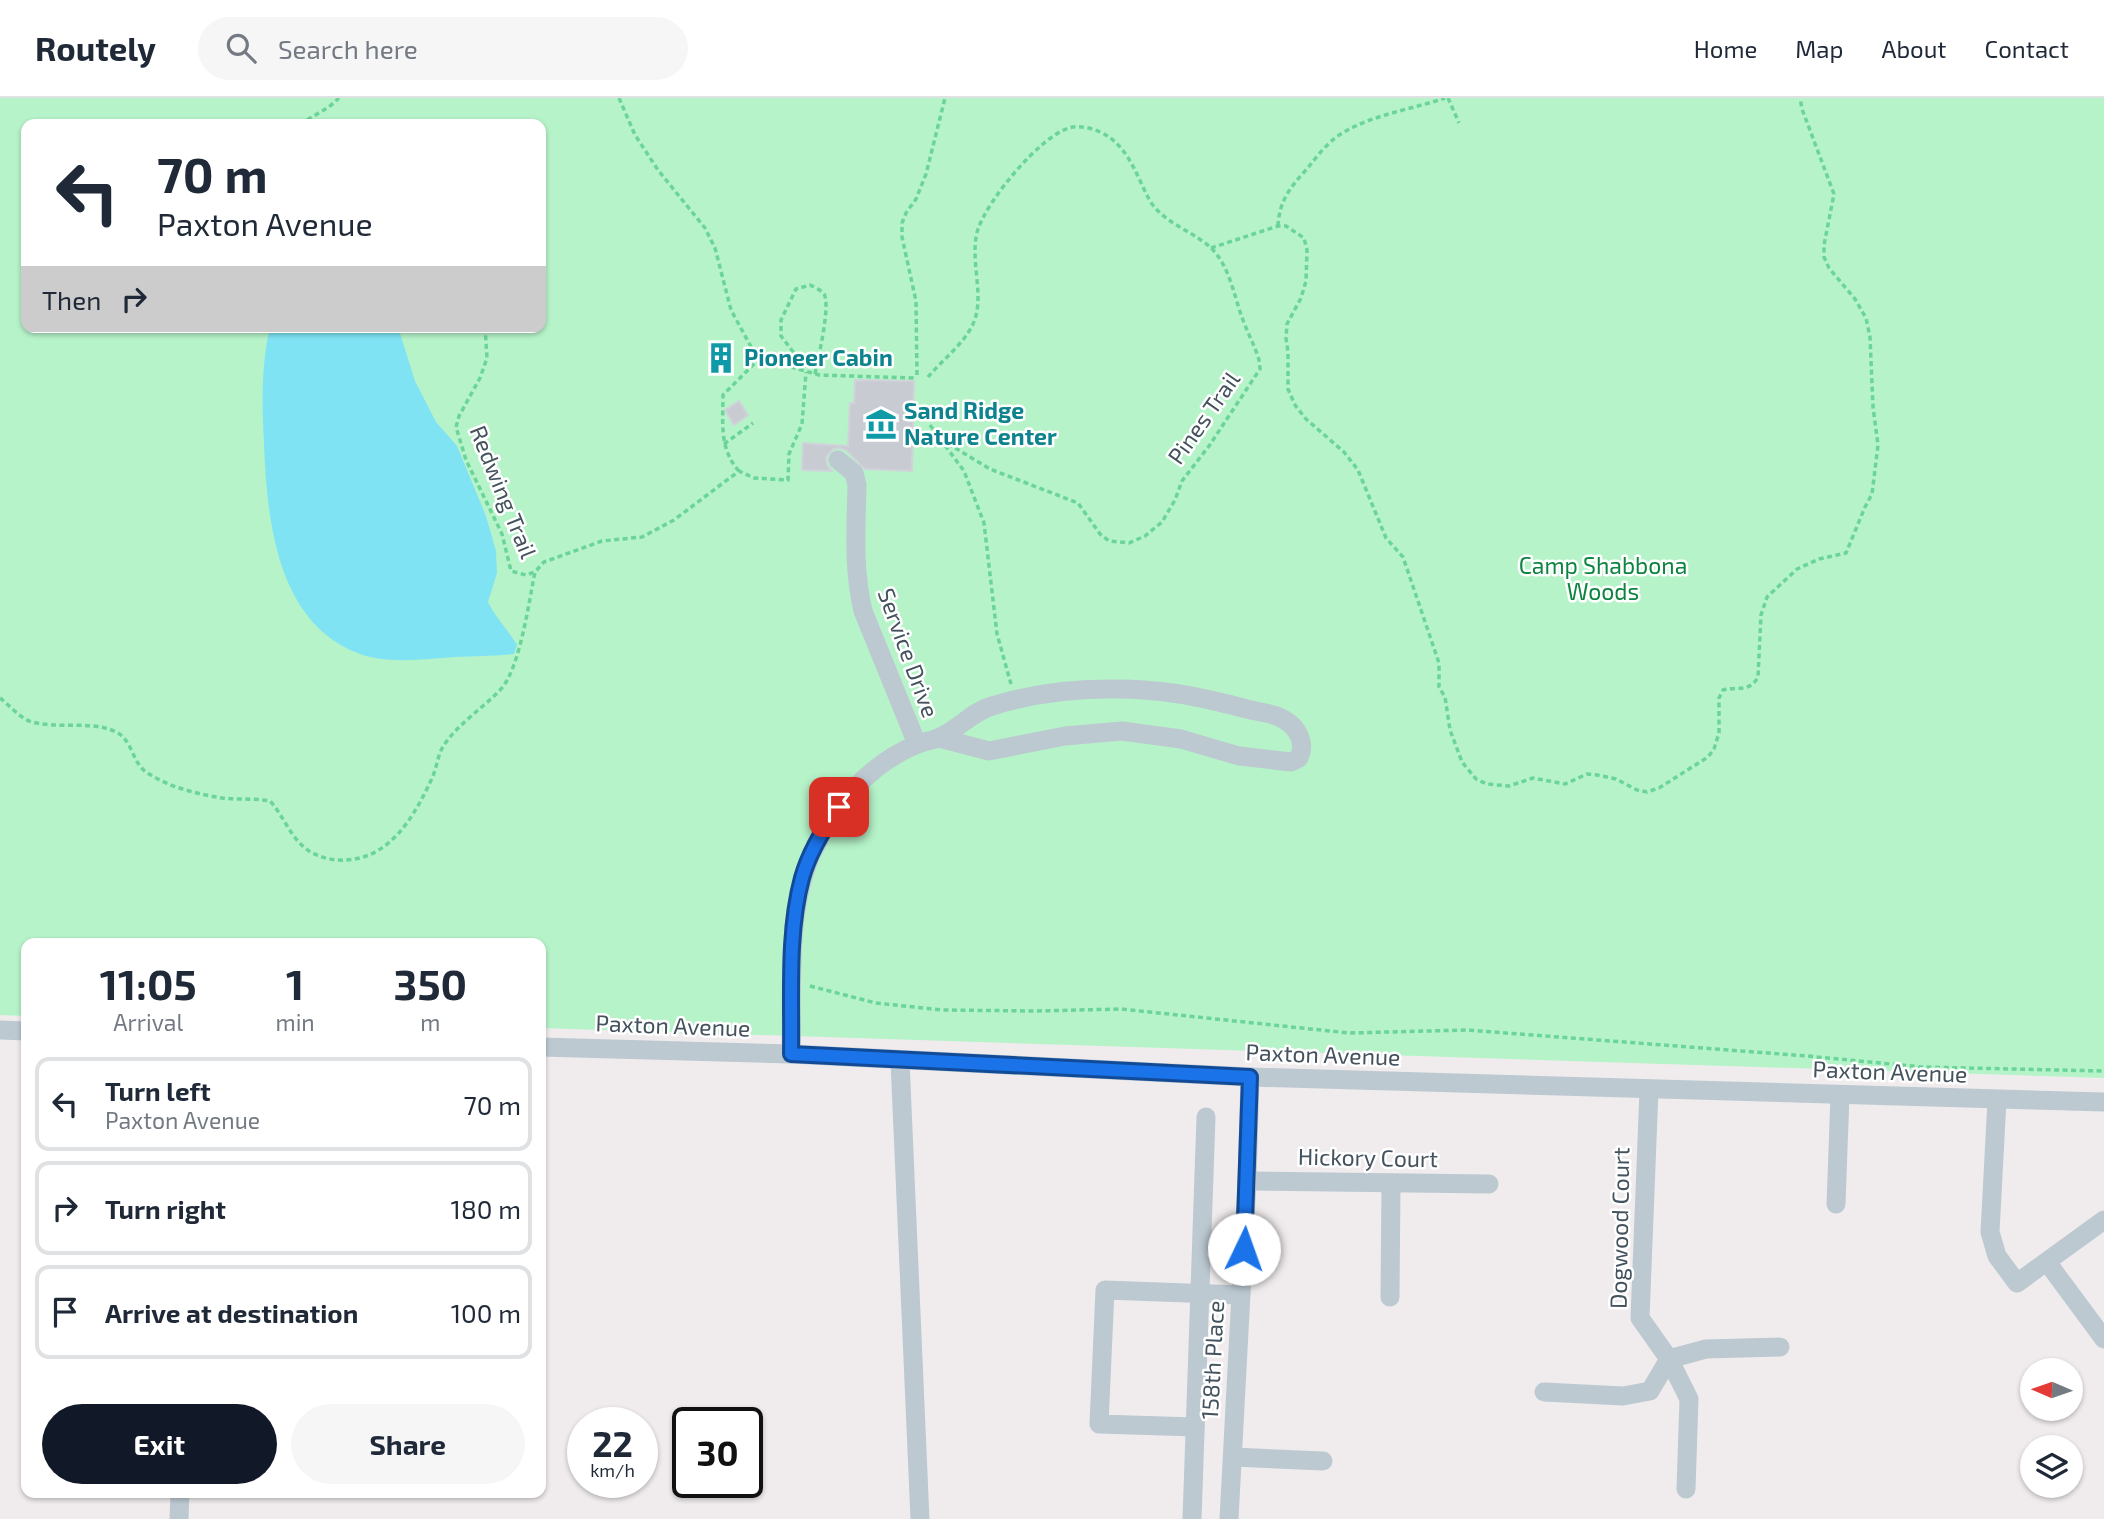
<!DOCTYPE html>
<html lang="en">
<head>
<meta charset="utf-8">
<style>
	:root { --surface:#fff; --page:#f6f6f7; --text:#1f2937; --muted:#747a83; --line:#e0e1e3; --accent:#111827 }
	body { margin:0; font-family:"Exo 2",sans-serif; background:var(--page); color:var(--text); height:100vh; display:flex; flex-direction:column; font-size:26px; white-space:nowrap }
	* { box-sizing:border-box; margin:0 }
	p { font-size:23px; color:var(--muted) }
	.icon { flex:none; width:38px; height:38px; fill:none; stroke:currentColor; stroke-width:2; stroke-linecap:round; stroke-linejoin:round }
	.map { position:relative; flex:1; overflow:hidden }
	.details { position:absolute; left:21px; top:840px; width:525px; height:560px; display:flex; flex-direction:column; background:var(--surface); border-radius:14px; box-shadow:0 2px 5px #0004 }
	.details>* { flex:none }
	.banner { position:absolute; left:21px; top:21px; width:525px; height:214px; border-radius:14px; box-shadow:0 2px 5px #0004; background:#fff; color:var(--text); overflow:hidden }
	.needle { width:46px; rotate:272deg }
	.buttons { position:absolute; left:2020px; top:1260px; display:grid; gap:14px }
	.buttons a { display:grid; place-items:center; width:63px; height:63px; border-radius:50%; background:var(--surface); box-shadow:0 2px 5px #0004; font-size:35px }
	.speed { position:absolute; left:567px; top:1309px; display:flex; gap:14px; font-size:35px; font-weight:700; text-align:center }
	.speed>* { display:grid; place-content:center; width:91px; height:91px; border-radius:50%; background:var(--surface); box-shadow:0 2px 5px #0004; line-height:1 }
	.speed small { font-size:18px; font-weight:400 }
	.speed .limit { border:4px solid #111; border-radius:10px; background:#fff; color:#111 }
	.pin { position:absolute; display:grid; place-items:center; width:60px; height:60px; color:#fff; margin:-30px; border-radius:14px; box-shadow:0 4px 10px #0006 }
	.me { position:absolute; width:77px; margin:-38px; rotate:3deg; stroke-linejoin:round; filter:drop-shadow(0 0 5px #0008) }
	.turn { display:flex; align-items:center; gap:24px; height:147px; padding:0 21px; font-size:32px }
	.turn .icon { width:91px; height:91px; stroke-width:2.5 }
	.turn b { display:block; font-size:49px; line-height:60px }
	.then { display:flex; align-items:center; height:66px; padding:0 21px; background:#0003; gap:14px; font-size:26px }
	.eta { display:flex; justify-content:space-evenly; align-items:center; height:119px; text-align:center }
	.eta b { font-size:42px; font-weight:700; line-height:49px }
	.cta { display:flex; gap:14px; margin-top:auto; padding:14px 21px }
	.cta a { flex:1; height:80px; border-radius:42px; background:var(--accent); color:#fff; font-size:28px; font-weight:700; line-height:80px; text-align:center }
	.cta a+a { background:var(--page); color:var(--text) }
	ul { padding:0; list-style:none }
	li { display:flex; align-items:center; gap:21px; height:94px; margin:0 14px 10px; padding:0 7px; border:4px solid var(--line); border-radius:14px }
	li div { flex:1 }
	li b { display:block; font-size:26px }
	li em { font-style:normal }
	header { display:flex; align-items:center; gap:42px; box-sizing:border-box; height:98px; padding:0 35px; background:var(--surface); border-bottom:2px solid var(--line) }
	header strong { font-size:33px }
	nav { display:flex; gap:38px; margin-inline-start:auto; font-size:24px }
	.search { width:490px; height:63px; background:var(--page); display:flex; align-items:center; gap:18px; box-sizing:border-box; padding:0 24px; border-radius:38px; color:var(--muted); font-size:26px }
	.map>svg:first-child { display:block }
	.green { fill:#b6f3c9; fill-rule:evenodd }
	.water { fill:#7fe3f4 }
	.building { fill:#c8ccd2; stroke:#d0d3d9; stroke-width:2 }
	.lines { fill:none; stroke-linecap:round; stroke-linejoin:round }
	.path { stroke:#6bd499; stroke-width:3.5; stroke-dasharray:5 3.5; stroke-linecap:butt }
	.minor { stroke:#bcc9d1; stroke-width:19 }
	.route-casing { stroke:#114b97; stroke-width:18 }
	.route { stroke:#1a73e8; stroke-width:12 }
	.labels { text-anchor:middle; stroke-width:5; stroke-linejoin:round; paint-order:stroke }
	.culture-label { font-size:23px; font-weight:bold; fill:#0d838f; stroke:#fff; text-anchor:start }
	.street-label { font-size:23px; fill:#43525c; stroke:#fff }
	.park-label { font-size:23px; fill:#0e8441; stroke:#fff }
</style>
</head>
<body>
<header>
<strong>Routely</strong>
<div class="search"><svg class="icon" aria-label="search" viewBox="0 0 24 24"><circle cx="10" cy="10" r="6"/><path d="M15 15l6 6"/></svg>Search here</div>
<nav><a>Home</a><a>Map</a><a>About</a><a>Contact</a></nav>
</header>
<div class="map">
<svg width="2104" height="1421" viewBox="0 0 2104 1421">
	<rect width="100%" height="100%" fill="#f0eced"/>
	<path class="green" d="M0,0h2104v980l-1563,-50v-85h-515v73l-26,-1zM26,26h515v203h-515z"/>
	<path class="water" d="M270,229h128l17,54 21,41 21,24 29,70 10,35 1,22 -9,29c8,16 20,28 29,43l-3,9c-20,2 -39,2 -59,3 -32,2 -70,8 -100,-5 -79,-33 -88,-134 -91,-208 -2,-39 -3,-79 6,-117z"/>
	<g class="building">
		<path d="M713,251l17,1 -1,18 -17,-1z"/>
		<path d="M855,282l59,1 -2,90 -47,-2 -19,-19 -7,-2 -6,1 -7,8 1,8 5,6 -30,-1 1,-27 45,3 2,-43h4z"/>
		<path d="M739,303l9,14 -14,10 -9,-15z"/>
	</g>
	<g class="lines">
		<g class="path">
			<path d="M619,0l16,37 23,35 47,58 10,20 16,62 24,44 15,7 49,14 95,3"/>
			<path d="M1448,0l11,25"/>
			<path d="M300,26l29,-17 10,-9"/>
			<path d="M1278,128c1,-25 13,-40 29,-57 11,-14 23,-30 39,-38 30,-17 67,-22 99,-33"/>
			<path d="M1211,150l67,-22h8l18,12 3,12 -1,31 -5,17 -14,26 -1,14 2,14v37l7,16 11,14 38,33 14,18 28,68 17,19 36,106v24l6,10 5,33 12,32 14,17 11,5 22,2 24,-8 32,6 22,-10 10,1 19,4 21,11 10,2 12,-4 49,-31 6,-8 5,-16v-35l4,-8c15,-4 26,3 35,-13l3,-62 6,-18 30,-28 22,-10 27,-6 19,-46 7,-13 6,-49 -5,-38 -3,-70 -4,-19 -11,-19 -26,-31 -5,-11v-12l10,-51 -32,-85 -2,-11"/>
			<path d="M485,229l2,31 -7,20 -21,38 -3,11 10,33 36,74 9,37 15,4 9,-3"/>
			<path d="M793,271l1,-16 -13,-17v-16l15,-31 14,-4c4,2 11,5 14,9 7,11 -6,65 -9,80"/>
			<path d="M917,277l-1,-74 -14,-64v-14l4,-10 10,-14 10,-25 19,-76"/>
			<path d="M928,279c15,-18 39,-35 47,-58 9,-28 -6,-61 3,-90 10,-29 61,-92 91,-101 12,-4 30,2 40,9 22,16 28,40 40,62 12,23 44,32 62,49 19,18 23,49 32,72 5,14 12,26 16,40l1,9 -51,77 -27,35 -7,19 -13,22 -17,14 -16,7 -20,-2 -9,-7 -22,-31 -88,-34 -48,-29"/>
			<path d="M930,327l34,46 20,52 13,111 14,50"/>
			<path d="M724,346l29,-21"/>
			<path d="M739,373c-20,-22 -16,-48 -16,-76l38,-38"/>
			<path d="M0,600c9,7 18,18 29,23 27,9 59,-1 85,10 19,8 17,30 32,41 22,15 51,22 76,26 16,2 32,0 48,3 13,14 20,35 35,47 11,9 28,13 41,12 46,-2 70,-47 87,-84 4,-10 5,-22 11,-31 15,-22 38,-36 57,-56 19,-21 28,-88 34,-117l9,-10 58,-21 40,-4 32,-17 65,-49 15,7 34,2 1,-26 13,-30 4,-52"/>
			<path d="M810,888l66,17 66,7 94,1 85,-2 228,24 118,-3 340,26 115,11 182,4"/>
		</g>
		<g class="minor">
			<path d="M838,362l16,13 3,12c-1,42 -4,84 6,126l54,133"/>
			<path d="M0,932l26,1"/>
			<path d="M541,949l250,7 459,23 854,25"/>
			<path d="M791,956c2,-64 -6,-144 22,-203 21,-46 57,-88 105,-107 6,-3 13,-3 20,-6 19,-7 33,-26 54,-32 36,-11 78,-17 115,-17 53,-1 90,7 140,20 11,3 26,4 36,10 15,8 23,24 16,39l-8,4 -52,-6 -58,-17 -59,-8 -57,5 -76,15 -50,-13"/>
			<path d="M900,963l20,458"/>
			<path d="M1649,992l-9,228 29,41 20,40 -3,90"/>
			<path d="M1997,1002l-7,132 7,24 20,27 87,-63"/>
			<path d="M1247,1083l242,3"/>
			<path d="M1836,1106l4,-109"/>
			<path d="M2047,1164l57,77"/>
			<path d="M1390,1199l1,-114"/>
			<path d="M1544,1294l79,4 27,-5 19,-32 37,-10 74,-2"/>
			<path d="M1195,1329l-96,-3 6,-134 136,5"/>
			<path d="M1233,1359l90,4"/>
			<path d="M179,1421l1,-26"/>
			<path d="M1192,1421l14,-402"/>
			<path d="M1229,1421l18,-338 3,-104"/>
		</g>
	</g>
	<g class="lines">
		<defs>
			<path id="route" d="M839,709c-15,21 -30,46 -37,71 -15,56 -10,119 -11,176l459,23 -6,172"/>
		</defs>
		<use href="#route" class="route-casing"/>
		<use href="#route" class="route"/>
	</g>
	<defs>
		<symbol id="building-bare" viewBox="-9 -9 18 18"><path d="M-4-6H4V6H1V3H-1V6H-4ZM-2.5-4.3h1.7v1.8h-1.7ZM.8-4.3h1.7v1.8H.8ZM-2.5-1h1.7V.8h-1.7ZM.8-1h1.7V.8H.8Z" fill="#0f9aa8" stroke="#fff" stroke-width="2.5" paint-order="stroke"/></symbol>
		<symbol id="museum-bare" viewBox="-9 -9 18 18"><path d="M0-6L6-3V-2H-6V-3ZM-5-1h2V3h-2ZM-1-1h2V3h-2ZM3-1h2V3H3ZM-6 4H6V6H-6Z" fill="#0f9aa8" stroke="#fff" stroke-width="2.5" paint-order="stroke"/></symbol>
	</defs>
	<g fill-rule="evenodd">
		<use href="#building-bare" x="699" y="238" width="44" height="44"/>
		<use href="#museum-bare" x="859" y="304" width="44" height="44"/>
	</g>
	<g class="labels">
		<g class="culture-label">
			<text x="744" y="268">Pioneer Cabin</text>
			<text x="904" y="321">Sand Ridge<tspan x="904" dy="26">Nature Center</tspan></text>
		</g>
		<g class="street-label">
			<text transform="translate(1204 320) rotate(-55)" y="8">Pines Trail</text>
			<text transform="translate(503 394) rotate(68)" y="8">Redwing Trail</text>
			<text transform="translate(908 555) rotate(70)" y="8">Service Drive</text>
			<text transform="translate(673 928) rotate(2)" y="8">Paxton Avenue</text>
			<text transform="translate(1323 957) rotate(2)" y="8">Paxton Avenue</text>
			<text transform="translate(1890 974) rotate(2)" y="8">Paxton Avenue</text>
			<text transform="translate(1368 1060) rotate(1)" y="8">Hickory Court</text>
			<text transform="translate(1620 1130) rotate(-89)" y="8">Dogwood Court</text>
			<text transform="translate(1213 1262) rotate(-87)" y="8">158th Place</text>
		</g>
		<g class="park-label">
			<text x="1603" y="476">Camp Shabbona<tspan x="1603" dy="26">Woods</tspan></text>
		</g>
	</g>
</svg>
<div class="buttons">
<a><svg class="needle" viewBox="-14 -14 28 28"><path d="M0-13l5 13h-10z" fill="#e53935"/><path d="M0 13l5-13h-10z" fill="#747a83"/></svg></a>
<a><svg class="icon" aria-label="layers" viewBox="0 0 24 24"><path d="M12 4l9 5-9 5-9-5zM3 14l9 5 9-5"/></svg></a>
</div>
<div class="speed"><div>22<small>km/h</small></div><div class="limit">30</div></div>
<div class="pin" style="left:839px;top:709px;background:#d93025"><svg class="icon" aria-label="arrive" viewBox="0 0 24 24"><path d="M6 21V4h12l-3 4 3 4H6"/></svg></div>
<svg class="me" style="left:1244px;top:1151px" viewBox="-20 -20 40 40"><circle r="19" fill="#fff"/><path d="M0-13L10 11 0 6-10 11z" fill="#1a73e8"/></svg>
<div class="banner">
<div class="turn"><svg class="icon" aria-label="left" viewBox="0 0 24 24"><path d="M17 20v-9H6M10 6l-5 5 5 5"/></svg><div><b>70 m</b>Paxton Avenue</div></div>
<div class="then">Then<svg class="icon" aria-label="right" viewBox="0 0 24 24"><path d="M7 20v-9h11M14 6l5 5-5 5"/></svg></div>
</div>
<section class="details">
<div class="eta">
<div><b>11:05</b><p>Arrival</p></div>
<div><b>1</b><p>min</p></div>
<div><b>350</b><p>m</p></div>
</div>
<ul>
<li><svg class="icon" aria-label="left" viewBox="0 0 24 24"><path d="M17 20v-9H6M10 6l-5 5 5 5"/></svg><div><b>Turn left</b><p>Paxton Avenue</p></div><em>70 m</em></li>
<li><svg class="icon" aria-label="right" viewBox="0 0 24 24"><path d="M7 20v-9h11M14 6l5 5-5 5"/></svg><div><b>Turn right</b></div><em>180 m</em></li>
<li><svg class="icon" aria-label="arrive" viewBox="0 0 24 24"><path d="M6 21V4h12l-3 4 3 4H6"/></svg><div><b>Arrive at destination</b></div><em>100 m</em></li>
</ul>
<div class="cta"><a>Exit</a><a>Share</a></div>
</section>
</div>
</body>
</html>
